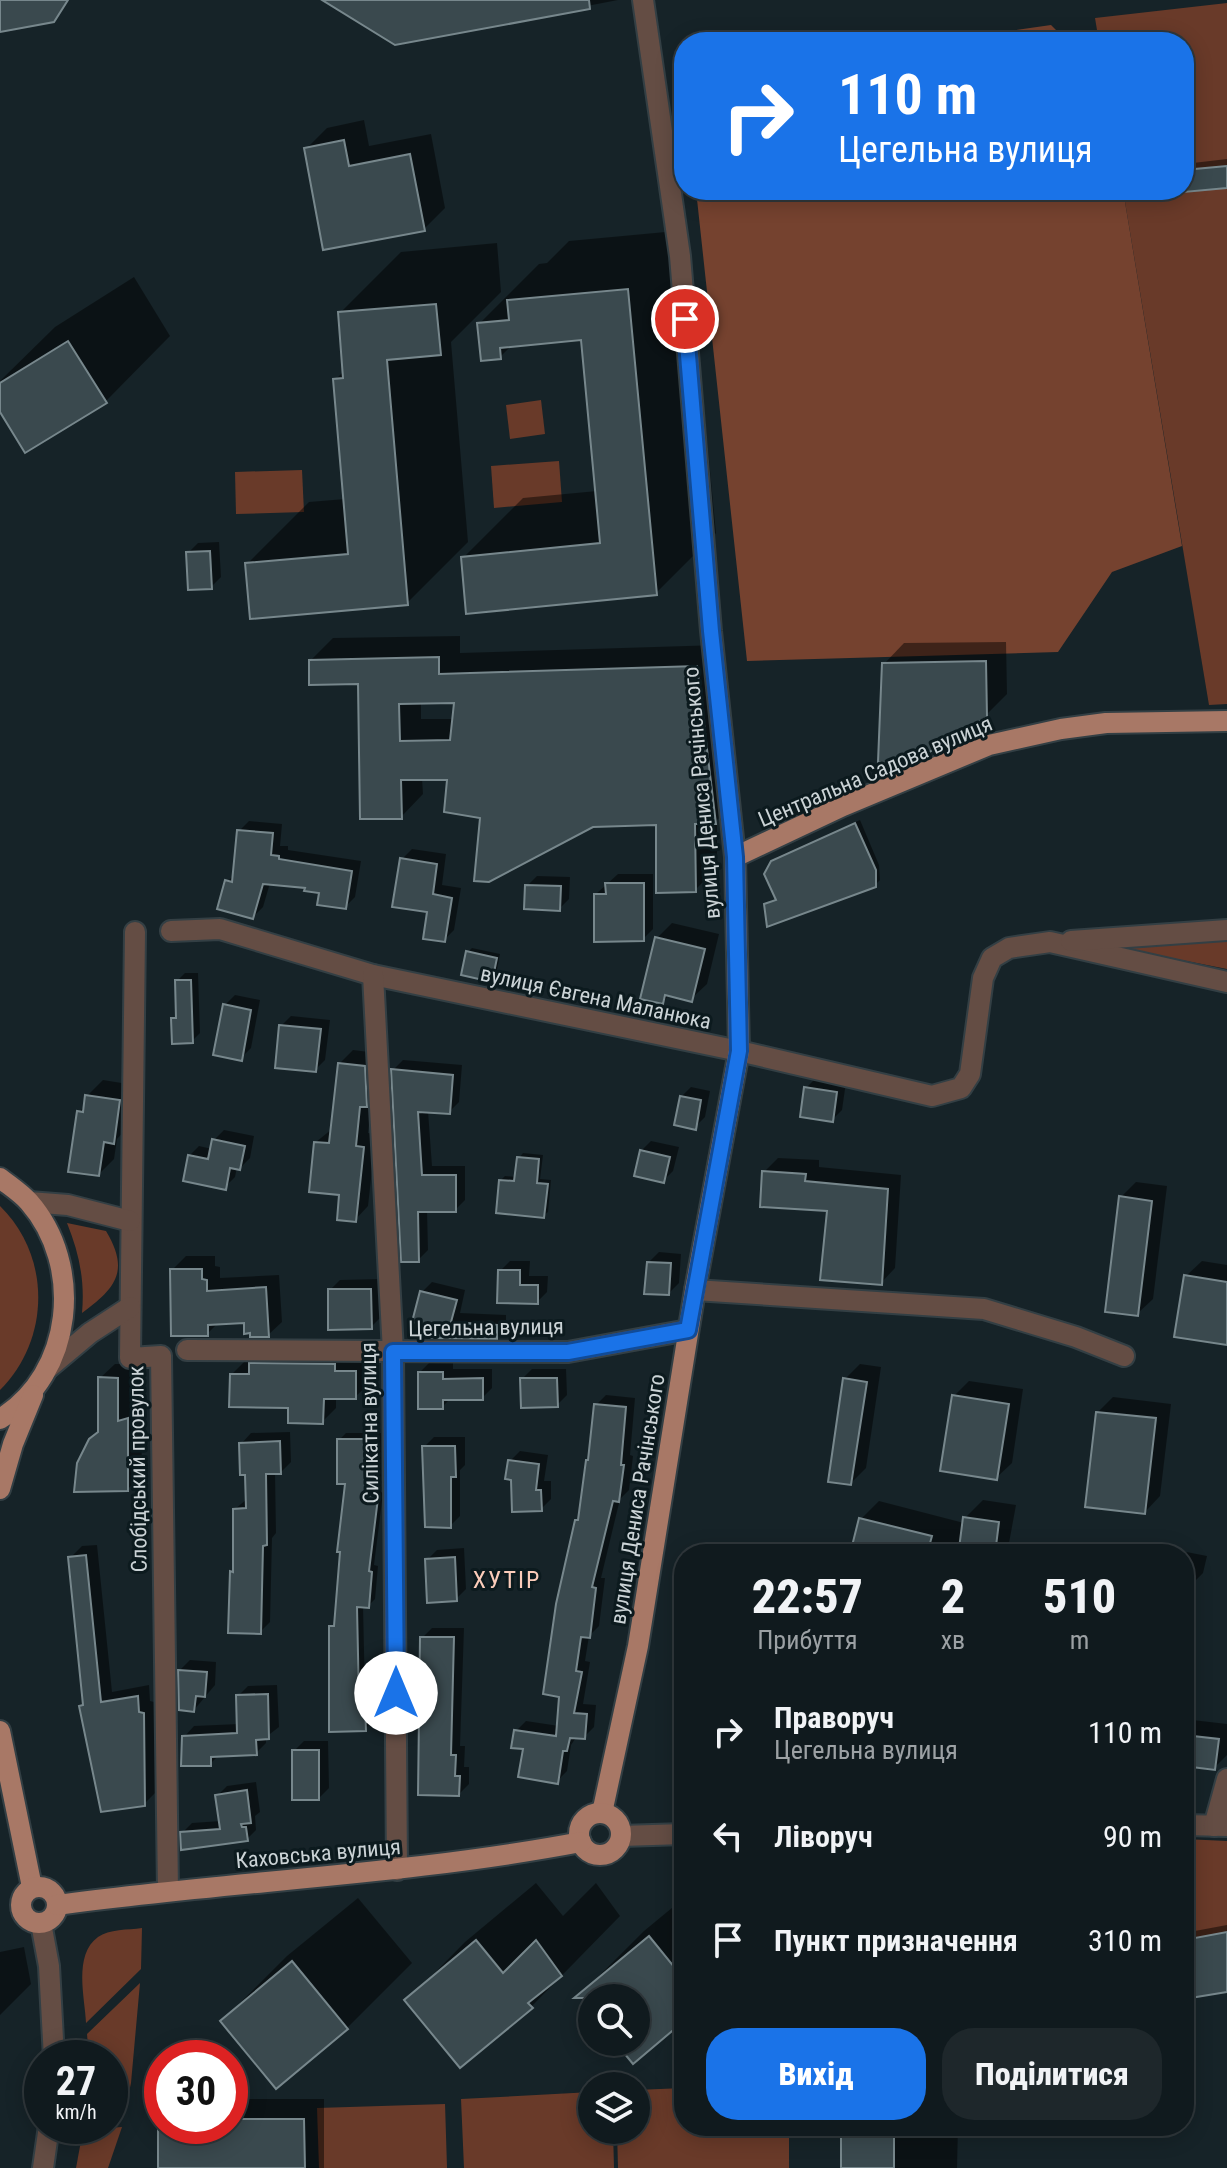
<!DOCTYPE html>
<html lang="uk">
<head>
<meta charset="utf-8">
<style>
	:root { --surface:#101a1e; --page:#1e272b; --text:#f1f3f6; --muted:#9ca1a4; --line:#30383c; --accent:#1a73e8 }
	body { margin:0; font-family:"Roboto Condensed",sans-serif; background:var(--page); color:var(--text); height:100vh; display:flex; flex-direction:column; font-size:30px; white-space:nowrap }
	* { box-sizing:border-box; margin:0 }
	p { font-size:26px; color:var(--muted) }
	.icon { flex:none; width:44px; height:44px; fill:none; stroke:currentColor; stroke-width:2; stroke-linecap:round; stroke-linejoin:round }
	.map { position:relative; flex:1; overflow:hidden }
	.details { position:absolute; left:674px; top:1544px; width:520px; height:592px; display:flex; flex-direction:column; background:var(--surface); border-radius:32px; box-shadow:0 4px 20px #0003,0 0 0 2px var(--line) }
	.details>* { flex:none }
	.hud { position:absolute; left:674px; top:32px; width:520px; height:168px; border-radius:32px; box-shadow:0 4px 20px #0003,0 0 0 2px var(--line); background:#1a73e8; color:#fff; overflow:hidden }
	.tools { position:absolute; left:578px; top:1984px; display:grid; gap:16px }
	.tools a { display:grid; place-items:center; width:72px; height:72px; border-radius:50%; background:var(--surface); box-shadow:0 4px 20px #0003,0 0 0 2px var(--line); font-size:40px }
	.speed { position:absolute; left:24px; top:2040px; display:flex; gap:16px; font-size:40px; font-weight:700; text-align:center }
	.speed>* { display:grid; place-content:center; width:104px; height:104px; border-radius:50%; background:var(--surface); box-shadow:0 4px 20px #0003,0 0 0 2px var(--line); line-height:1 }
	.speed small { font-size:20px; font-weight:400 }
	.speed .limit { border:12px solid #d22; background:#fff; color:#111 }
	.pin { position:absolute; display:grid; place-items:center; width:68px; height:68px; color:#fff; margin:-34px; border:4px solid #fff; border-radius:50%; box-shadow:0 2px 8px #0007 }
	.me { position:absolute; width:88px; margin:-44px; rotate:0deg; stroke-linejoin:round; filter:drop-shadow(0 0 6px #0008) }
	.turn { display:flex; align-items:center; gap:28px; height:168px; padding:0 32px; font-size:36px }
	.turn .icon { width:104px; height:104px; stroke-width:2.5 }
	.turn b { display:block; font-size:56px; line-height:68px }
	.eta { display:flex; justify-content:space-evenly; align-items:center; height:136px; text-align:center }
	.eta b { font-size:48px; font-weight:800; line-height:56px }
	.button { display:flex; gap:16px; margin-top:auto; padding:16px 32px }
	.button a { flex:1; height:92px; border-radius:32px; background:var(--accent); color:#fff; font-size:32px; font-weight:800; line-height:92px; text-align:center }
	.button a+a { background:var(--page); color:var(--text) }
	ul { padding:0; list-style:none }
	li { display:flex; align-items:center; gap:24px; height:104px; padding:0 32px }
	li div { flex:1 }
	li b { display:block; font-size:30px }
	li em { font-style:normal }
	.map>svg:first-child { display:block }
	.green { fill:#693a29 }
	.forest { fill:#75422f }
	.shadow { fill:#0007; fill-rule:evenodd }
	.building { fill:#3a494e; stroke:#77878c; stroke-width:2; fill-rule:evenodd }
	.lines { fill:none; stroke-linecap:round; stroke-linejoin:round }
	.minor-casing { stroke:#333f44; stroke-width:24 }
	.major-casing { stroke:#333f44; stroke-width:24 }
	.minor { stroke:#644d44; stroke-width:20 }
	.major { stroke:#a87866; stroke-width:20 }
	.route-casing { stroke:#114b97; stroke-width:20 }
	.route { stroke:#1a73e8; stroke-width:14 }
	.labels { text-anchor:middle; stroke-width:6; stroke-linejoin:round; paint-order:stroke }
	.street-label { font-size:22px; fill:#cbd3d6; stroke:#0c1a1e }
	.neighbourhood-label { font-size:24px; letter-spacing:2px; fill:#fcccba; stroke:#0c1a1e }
</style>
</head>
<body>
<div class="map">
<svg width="1227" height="2168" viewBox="0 0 1227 2168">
	<rect width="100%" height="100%" fill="#162328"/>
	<g class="green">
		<path d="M1227,3v701l-18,1 -86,-515h61v-148h-85l-4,-24z"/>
		<path d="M541,400l4,34 -35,5 -4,-34z"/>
		<path d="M559,461l3,41 -68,6 -3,-42z"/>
		<path d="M302,470l2,42 -68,2 -1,-42z"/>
		<path d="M1227,938v31l-127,-25z"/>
		<path d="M0,1206c52,51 50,134 0,184z"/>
		<path d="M67,1223l39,8c24,40 10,57 -24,82 3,-33 -3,-60 -15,-90z"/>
		<path d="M1184,1839l43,2v91l-43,8z"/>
		<path d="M142,1928l-1,41 -55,54c-1,-25 -13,-68 12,-86 11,-8 30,-7 44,-9z"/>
		<path d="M140,1983l-9,100 -5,23 -16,4v-52h-21l-2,-24z"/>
		<path d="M684,2088v38h105v42h-171l-1,-38h19v-40z"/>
		<path d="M592,2092v38h21l1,38h-150l-3,-69z"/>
		<path d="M445,2104l2,64h-128l-2,-60z"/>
		<path d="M122,2127l-14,41h-32l7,-38z"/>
	</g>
	<g class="forest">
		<path d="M1051,25l17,17h-134z"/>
		<path d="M696,190h427l59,356 -70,26 -54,80 -311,9z"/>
	</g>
	<g class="shadow">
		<path d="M326,0h292l-223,43z"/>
		<path d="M1194,81l1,16 -11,11v6v-32z"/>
		<path d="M364,120l5,26 62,-12 14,74 -21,21 -118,-80 21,-21z"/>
		<path d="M1227,159v26l-43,-14 9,-8z"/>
		<path d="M687,230l29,303 -60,60 -193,-35 60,-60 74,-7 -14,-153 -70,6 -13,13 -21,-33 60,-60 8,-1 22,-22z"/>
		<path d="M497,243l4,49 -50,50 17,200 -61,61 -160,-39 62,-62 36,-3 -10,-119 10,-10 -5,-57 61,-61z"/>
		<path d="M134,277l36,59 -64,65 -106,7v-27l55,-54z"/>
		<path d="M219,542l2,35 -10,10 -23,-34 10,-10z"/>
		<path d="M460,636v17l259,-8 18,155 -20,20v48l-22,22 -37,-67 -175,-7 -34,-38h-27l1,16 -22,23 -41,-135 -49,-22 22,-22zM421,701h35l-2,18h-33z"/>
		<path d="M1006,642l1,52 -21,21 -102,-51 20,-21z"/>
		<path d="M860,820l19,45 1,15 -5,5 -109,20 11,-7 -5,-36 5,-5z"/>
		<path d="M249,821l33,3 -2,22h8v4l73,11 -6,36 -10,10 -23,-16 -15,-5 -37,-3 -7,24 -10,10 -26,-35 8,-8 4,-43z"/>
		<path d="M412,849l34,5 -4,31 19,3 -7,42 -10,10 -42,-81z"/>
		<path d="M618,874h35v55l-10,10 -47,-45z"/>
		<path d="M537,876l33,1 -1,22 -10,10 -32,-23z"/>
		<path d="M672,923l47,11 -12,50 -16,15 -21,-5 -7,8 -6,-64z"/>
		<path d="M472,948l28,6 -4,21 -5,4 -23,-27z"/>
		<path d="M185,973h13l2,60 -8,8 -19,-22 5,-5 -1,-33z"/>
		<path d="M235,995l25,5 -9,48 -10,10 -16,-53z"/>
		<path d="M291,1016l39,4 -5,40 -10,10 -34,-44z"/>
		<path d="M353,1050l24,3 -9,80 8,1 -8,72 -13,14 -39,-78 16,-13 7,-65z"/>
		<path d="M403,1060l59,5 -3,37 -10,10 -21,-1 4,55h33v34l-10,10h-28l1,40 -10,10 -25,-190z"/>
		<path d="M816,1078l30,4 -4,28 -10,10 -26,-32z"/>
		<path d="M103,1080l31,5 -5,41 -12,13 -3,20 -15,15 -20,-62 7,-7 1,-9z"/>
		<path d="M691,1087l19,4 -5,26 -10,10 -14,-30z"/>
		<path d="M224,1130l30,6 -4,22 -10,10 -3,-1 -2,10 -10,10 -36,-31 10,-10 13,3 2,-9z"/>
		<path d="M651,1141l28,6 -6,24 -10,10 -22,-30z"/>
		<path d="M523,1153l20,2 -3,24 11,1 -3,32 -5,4 -42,-36 4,-4 12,1 2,-19z"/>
		<path d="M778,1158l41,2v7l82,8 -6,93 -14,15 -51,-73 -66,-38z"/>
		<path d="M1136,1182l31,4 -14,113 -16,15 -16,-117z"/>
		<path d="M659,1252l22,2 -2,29 -10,10 -20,-31z"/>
		<path d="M186,1256h29v10l5,1v11l59,-3 3,47 -14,13 -22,-14 -27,1 -12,12 -35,-64z"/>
		<path d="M510,1261h20l-1,15h19l-1,16 -10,10 -37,-31z"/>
		<path d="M1202,1261l25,4v78l-41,-67z"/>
		<path d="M380,1279l1,38 -10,10 -41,-37 10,-10z"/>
		<path d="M432,1282l33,8 -5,23 46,2v12l-10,10 -63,-12 -11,-33z"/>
		<path d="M265,1351l104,7v26l-14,13h-19v11l-14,14 -90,-48 13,-13h9z"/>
		<path d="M430,1362h23v7h39v19l-10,10h-31l-9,9 -22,-35z"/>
		<path d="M115,1364h17l-1,44 10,-3 1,69 -14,15 -28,-58v-53z"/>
		<path d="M860,1364l21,3 -15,101 -15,15 -6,-104z"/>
		<path d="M532,1369h34l1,26 -10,10 -35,-26z"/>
		<path d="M969,1381l54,8 -11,74 -16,15 -42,-82z"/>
		<path d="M606,1395l29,3 -5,57 3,1 -4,34 -9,9 -19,79h4l-6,48 -10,10 -4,25 5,1 -7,42 13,1 -2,22 -10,10 -7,-1 -6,9 -4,26 -10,10 -32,-33 -9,-17 10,-10 33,5 18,-205 3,-4 11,-59 5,-53z"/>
		<path d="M1113,1397l58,7 -11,92 -15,16 -48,-99z"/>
		<path d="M290,1432l1,30 -10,10h-6l1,61 -4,5 -2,84 -10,10 -28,-60 3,-3v-60l12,-10v-26l-6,-29 10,-11z"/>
		<path d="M346,1433h35v59l2,1 -9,72 4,1 -3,33 -7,7 -5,-1 2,90h5l1,28 -6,6 -34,-102 5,-5 11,-140 -8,-42z"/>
		<path d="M434,1437h31v28l-5,5v46l-10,10 -26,-79z"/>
		<path d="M520,1451l28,4 -4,26h7v18l-10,10 -31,-48z"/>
		<path d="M983,1500l33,5 -9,49h-155l9,-35 18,-18 85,22 1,-5z"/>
		<path d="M1135,1542l72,14 -4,17 -10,10 -9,-2v-27h-59z"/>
		<path d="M97,1545l15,147 37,-7 1,16 4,1 2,90 -12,12 -63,-97 3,-4 -14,-145 12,-12z"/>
		<path d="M464,1548l2,41 -10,10 -29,-39 10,-10z"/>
		<path d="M432,1628h32l-4,118h5l-1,21h5v17l-10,10 -37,-156z"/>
		<path d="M190,1660l26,2 -1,23 -21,25 -14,-40z"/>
		<path d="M277,1685l2,42 -13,10v6l-10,10 -36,1 -10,10 -26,-27 10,-11 45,-2 -1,-28 10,-10z"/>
		<path d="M1184,1719l43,5v31l-13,13 -30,-4z"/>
		<path d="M304,1741h24l1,47 -10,10 -25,-47z"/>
		<path d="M256,1782l4,30 -5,4 1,14 -9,9 -65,-6 10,-10 29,-2 -3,-26 9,-9z"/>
		<path d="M536,1883l27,33 33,-33 24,33 -89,91 -124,-6 58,-59z"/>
		<path d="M358,1898l54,65 -65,65 -125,-7 65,-65z"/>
		<path d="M684,1898v121l-51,42 -16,-19h19v-44h-44v14l-13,-16 65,-65z"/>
		<path d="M1227,1925v65l-43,7v-64z"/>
		<path d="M24,1947l7,37 -31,31v-63z"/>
		<path d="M230,2099h94v69h-164v-48l2,-2v8h68z"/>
		<path d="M843,2126h115l-1,42h-114z"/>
	</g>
	<g class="building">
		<path d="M0,0h68l-14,22 -54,10z"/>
		<path d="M322,0h267l1,9 -195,36z"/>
		<path d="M344,140l5,26 61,-12 15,77 -102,19 -19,-102z"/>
		<path d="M1227,166v22l-43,4v-22z"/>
		<path d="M628,289l29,306 -191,19 -5,-57 139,-14 -19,-203 -81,8 1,11 -20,2 -4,-38 32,-3 -2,-20z"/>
		<path d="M436,304l5,51 -54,5 21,245 -158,14 -5,-56 103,-9 -15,-175 10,-1 -5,-66z"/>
		<path d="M68,341l39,62 -82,50 -25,-41v-29z"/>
		<path d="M210,551l2,38 -24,1 -2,-38z"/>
		<path d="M439,657v17l258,-8 19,158h-21l1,68 -40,1v-68l-63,2 -104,55 -15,-1 6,-63 -36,-6 3,-32h-46l1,39h-42l-2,-135 -49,1v-25zM454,703l-4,37 -50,1 -1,-37z"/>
		<path d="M986,661l1,56 -79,48 -30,-3 4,-99z"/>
		<path d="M855,823l21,47v17l-109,40 -3,-23 12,-4 -12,-26 7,-13z"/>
		<path d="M237,830l36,3 -2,22 8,1v3l73,12 -6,38 -29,-4 2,-12 -15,-2 1,-3 -42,-4 -10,35 -36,-10 8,-29 7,2z"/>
		<path d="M400,858l37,6 -4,30 19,4 -7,44 -22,-3 4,-27 -35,-5z"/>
		<path d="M605,883h39v58l-50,1v-48h12z"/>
		<path d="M525,885l36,1 -1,25 -36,-2z"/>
		<path d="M655,937l50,12 -13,53 -27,-7 -2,9 -23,-5z"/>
		<path d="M466,951l31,7 -5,24 -31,-7z"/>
		<path d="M175,980h16l2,63 -21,1 -1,-26h5z"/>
		<path d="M223,1004l28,6 -9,51 -29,-6z"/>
		<path d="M279,1025l42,4 -5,43 -41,-4z"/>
		<path d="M338,1063l27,3 2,41h-7l-4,39 8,1 -8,75 -19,-2 2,-25 -30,-3 5,-50 15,1z"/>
		<path d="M391,1069l62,6 -3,39 -32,-2 4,63h34v37h-38l1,50h-18z"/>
		<path d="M804,1087l33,5 -4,30 -33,-5z"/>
		<path d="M85,1095l35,5 -6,44 -10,-2 -5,34 -31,-4 9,-61 6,1z"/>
		<path d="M680,1096l21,4 -5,30 -22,-5z"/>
		<path d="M212,1139l33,7 -5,24 -10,-2 -4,22 -43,-9 5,-26 20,4z"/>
		<path d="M640,1150l30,7 -6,26 -30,-7z"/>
		<path d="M517,1157l22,2 -2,24 11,1 -4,34 -48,-5 3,-33 15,1z"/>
		<path d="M762,1171l44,3 -1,7 83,8 -6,96 -62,-5 7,-69 -67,-4z"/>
		<path d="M1119,1196l33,5 -14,115 -33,-4z"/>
		<path d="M647,1262l24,1 -2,32 -25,-1z"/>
		<path d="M170,1269h32v10l5,1v11l59,-4 3,50h-19v-4l-6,1v-11l-36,2v11h-37z"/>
		<path d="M498,1270h22v15h18v19l-41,-1z"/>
		<path d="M1184,1275l43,7v63l-53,-8z"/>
		<path d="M328,1289h43l1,40 -44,1z"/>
		<path d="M420,1291l37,9 -6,22 46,3v14l-70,-1 3,-12 -18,-4z"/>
		<path d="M249,1363l86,1v7h21v28h-32l-1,25 -35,-1v-15l-59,-1 1,-33h19z"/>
		<path d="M418,1372h25v7l40,-1v22h-40v9h-25z"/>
		<path d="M98,1377l20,1v43l10,-3v73l-54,1 3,-29 12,-24 9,-7z"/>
		<path d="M520,1378h37l1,29 -37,1z"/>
		<path d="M843,1378l24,4 -16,103 -23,-3z"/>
		<path d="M952,1395l57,9 -12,76 -57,-9z"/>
		<path d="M594,1404l32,3 -5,58h3l-5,37 -6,-1 -21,86 4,1 -6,50 -9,-1 -5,34 6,1 -8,41 13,1 -2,25 -15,-1 -3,13h-4l-5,33 -40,-7 5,-28 -12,-1 3,-18 42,6 3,-39 -16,-3 13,-90 19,-84h3l8,-60h2z"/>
		<path d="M1096,1412l60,6 -11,96 -60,-7z"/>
		<path d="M337,1439h38v59h3l-9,73 3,1 -3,36 -12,-1 2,94h6l1,30 -37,1v-106h5l6,-74h-3l8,-68h-8z"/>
		<path d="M280,1441l1,33h-15l1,71 -4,1 -2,88 -33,-1 2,-62 3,1v-63l13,-1 -1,-33h-5l-1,-32z"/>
		<path d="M422,1446h33l1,31h-5v51l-26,-1z"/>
		<path d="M508,1460l31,4 -3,26h5l1,21 -30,1 -1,-32 -6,-1z"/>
		<path d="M963,1517l36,5 -4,32 -36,-5z"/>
		<path d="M859,1518l73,18 -5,18h-77z"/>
		<path d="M86,1555l15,147 37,-6 1,16 5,1 1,93 -44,6 -22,-106 4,-1 -15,-148z"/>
		<path d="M455,1557l2,44 -30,2 -2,-44z"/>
		<path d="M420,1637h34l-3,118h5l-1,21h5l-1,20 -41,-1z"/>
		<path d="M178,1670l29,2 -2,25 -9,-1 -2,16 -15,-2z"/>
		<path d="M268,1694l1,45 -13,1 1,15 -46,2v9h-30l1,-30 55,-3 -1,-38z"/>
		<path d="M1184,1735l35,4 -4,31 -31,-4z"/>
		<rect x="292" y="1750" width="27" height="50"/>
		<path d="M247,1790l4,33 -10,1 1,3h4l2,14 -67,9 -1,-18 40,-3 -5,-34z"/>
		<path d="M1227,1932v60l-43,7v-59z"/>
		<path d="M649,1936l35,43v42l-51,43 -18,-22h21v-44h-62z"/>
		<path d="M476,1940l27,33 33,-33 26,36 -34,27 5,5 -73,60 -56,-68z"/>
		<path d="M292,1961l56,68 -72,60 -56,-68z"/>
		<path d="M230,2119h74l1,49h-147v-42h72z"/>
		<rect x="841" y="2126" width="53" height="42"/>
	</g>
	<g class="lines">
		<defs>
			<g id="minor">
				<path d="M643,0l37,256 31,375 24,226"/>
				<path d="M171,931l49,-2 153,46 366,76 193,45 29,-8 9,-14 13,-96 9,-20 17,-10 41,-6 177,40"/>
				<path d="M135,932l-5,426 31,-2 7,535"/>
				<path d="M1071,941l156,-11"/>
				<path d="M373,975l20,377 4,518"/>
				<path d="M29,1202l39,3 62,16"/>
				<path d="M695,1290l289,19 92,28 48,19"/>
				<path d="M187,1350l381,2 120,-22"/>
				<path d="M47,1369l43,-36 40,-26"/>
				<path d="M1184,1825l43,1"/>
				<path d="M1214,1826l13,-47"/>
				<path d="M621,1836l63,-2"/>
				<path d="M41,1923l8,43 5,92"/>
				<path d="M43,2168l6,-42"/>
			</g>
			<g id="major">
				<path d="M0,1178c10,8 21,15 29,24 55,63 45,172 -29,217"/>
				<path d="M0,1489l13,-45 20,-49"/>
				<path d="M0,1731l32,156"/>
				<path d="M602,1813l36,-167 57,-356 44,-239 -4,-194 108,-51 146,-61 72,-16 45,-6 121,-2"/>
				<circle cx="600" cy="1834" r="21"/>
				<circle cx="39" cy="1905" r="18"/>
				<path d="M57,1905c175,-24 350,-30 524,-63"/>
			</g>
		</defs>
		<use href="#minor" class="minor-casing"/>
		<use href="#major" class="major-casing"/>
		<use href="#minor" class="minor"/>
		<use href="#major" class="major"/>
	</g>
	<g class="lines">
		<defs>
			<path id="route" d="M396,1693l-3,-341h175l120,-22 51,-279 -4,-194 -24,-226 -26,-312"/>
		</defs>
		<use href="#route" class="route-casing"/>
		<use href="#route" class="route"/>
	</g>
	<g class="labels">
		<g class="street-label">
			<text transform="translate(875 771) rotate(-23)" y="8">Центральна Садова вулиця</text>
			<text transform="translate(701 793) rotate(-95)" y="8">вулиця Дениса Рачінського</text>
			<text transform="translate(596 997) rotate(12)" y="8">вулиця Євгена Маланюка</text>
			<text transform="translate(486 1327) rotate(-1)" y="8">Цегельна вулиця</text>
			<text transform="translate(369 1423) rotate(-91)" y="8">Силікатна вулиця</text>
			<text transform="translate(137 1469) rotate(-91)" y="8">Слобідський провулок</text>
			<text transform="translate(637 1499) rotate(-81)" y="8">вулиця Дениса Рачінського</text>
			<text transform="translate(318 1853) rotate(-5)" y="8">Каховська вулиця</text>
		</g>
		<g class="neighbourhood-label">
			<text x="507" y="1588">ХУТІР</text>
		</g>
	</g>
</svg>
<div class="tools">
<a><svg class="icon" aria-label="search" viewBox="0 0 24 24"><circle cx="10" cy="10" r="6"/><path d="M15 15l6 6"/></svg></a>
<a><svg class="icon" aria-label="layers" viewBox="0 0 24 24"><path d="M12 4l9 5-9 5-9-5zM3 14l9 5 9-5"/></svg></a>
</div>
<div class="speed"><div>27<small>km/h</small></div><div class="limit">30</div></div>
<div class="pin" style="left:685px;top:319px;background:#d93025"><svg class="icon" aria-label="arrive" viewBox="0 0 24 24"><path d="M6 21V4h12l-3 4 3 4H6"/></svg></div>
<svg class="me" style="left:396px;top:1693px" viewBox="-20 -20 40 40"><circle r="19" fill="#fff"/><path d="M0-13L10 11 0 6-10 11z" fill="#1a73e8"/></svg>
<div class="hud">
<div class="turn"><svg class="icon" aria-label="right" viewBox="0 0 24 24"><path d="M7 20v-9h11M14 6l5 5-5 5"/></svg><div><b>110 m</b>Цегельна вулиця</div></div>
</div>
<section class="details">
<div class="eta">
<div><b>22:57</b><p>Прибуття</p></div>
<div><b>2</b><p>хв</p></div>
<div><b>510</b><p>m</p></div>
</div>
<ul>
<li><svg class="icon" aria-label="right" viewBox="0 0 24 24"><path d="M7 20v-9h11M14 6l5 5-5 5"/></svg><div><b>Праворуч</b><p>Цегельна вулиця</p></div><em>110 m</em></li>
<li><svg class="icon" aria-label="left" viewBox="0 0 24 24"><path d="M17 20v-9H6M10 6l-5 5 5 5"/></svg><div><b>Ліворуч</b></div><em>90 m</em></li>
<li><svg class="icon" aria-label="arrive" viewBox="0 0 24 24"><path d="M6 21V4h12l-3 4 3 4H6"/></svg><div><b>Пункт призначення</b></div><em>310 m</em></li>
</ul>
<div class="button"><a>Вихід</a><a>Поділитися</a></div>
</section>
</div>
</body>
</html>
